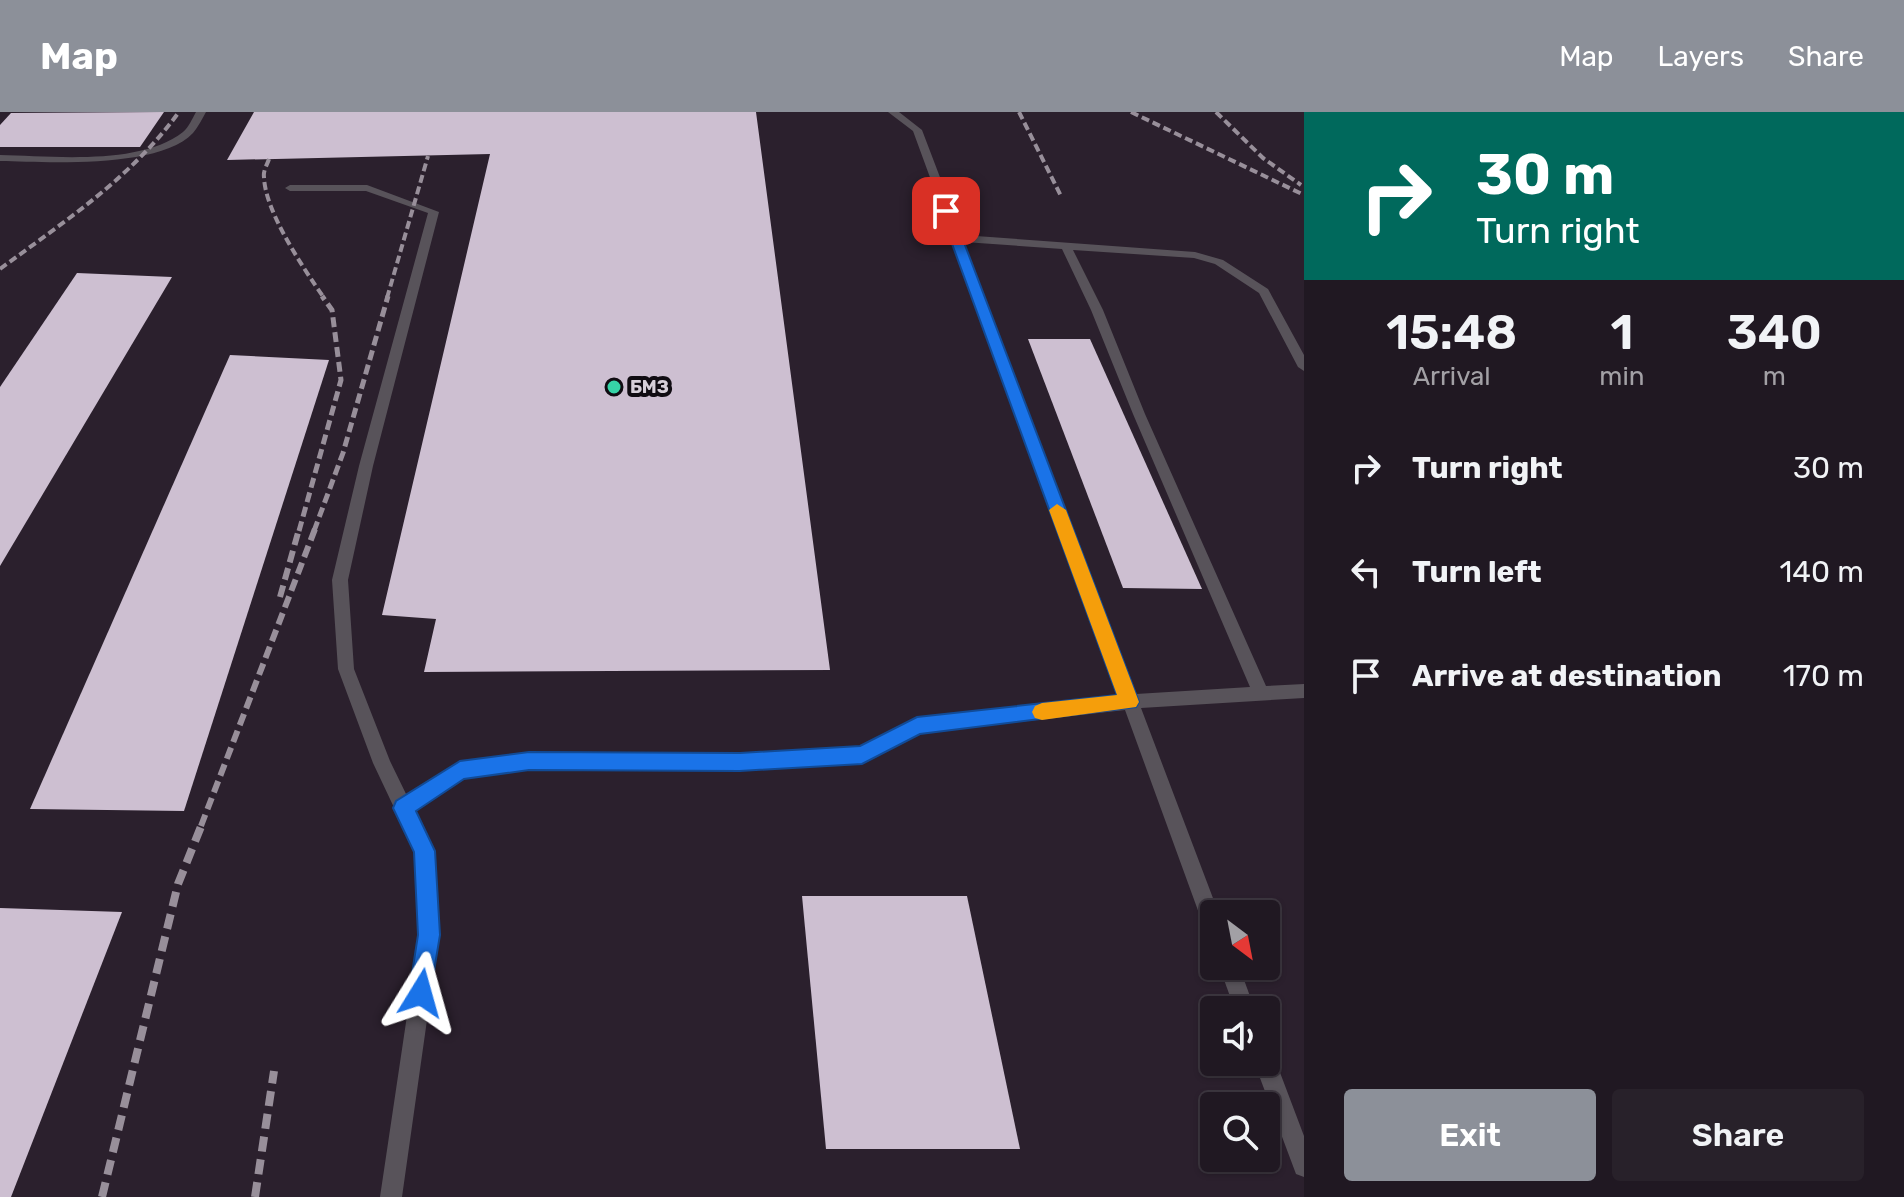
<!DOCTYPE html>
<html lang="en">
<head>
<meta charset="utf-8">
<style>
	:root { --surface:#201822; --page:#28212a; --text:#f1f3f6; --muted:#a2a0a5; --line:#3d3740; --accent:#8c9099 }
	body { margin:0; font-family:Rubik,sans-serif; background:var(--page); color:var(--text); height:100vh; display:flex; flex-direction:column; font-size:30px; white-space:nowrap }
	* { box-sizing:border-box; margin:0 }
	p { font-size:26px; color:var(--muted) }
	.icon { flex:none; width:44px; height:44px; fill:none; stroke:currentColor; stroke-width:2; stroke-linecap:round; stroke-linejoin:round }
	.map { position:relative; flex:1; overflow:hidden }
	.panel { display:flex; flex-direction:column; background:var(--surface); width:600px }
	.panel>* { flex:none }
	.banner { background:#00695c; color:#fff; overflow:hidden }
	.needle { width:52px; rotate:148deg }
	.tools { position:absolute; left:1200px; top:788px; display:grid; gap:16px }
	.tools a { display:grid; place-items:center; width:80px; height:80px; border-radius:8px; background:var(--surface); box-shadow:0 2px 6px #0004,0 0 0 2px var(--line); font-size:40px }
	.pin { position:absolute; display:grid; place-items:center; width:68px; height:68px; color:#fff; margin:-34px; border-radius:16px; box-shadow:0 4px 12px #0006 }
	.me { position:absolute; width:88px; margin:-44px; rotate:8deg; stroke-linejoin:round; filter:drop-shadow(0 0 6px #0008) }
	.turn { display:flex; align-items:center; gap:28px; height:168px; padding:0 40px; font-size:36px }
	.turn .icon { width:104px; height:104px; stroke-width:2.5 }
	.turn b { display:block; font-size:56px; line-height:68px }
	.eta { display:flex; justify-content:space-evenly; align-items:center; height:136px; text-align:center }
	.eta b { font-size:48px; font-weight:600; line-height:56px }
	.action { display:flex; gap:16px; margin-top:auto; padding:16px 40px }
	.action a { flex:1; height:92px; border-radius:8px; background:var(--accent); color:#fff; font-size:32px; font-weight:600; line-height:92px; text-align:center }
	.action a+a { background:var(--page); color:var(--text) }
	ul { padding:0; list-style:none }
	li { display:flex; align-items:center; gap:24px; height:104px; padding:0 40px }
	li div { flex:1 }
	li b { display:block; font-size:30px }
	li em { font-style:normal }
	header { display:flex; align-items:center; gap:48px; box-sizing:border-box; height:112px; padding:0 40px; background:var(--accent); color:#fff }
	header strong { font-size:38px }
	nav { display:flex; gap:44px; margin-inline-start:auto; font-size:28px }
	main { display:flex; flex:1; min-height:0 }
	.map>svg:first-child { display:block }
	.building { fill:#cdbfd1 }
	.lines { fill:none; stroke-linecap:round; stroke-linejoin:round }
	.lane { fill:#58535a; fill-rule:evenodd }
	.rail-far3 { stroke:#988f9a; stroke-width:4; stroke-dasharray:8 4; stroke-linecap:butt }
	.rail-far2 { stroke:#988f9a; stroke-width:5; stroke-dasharray:10 5; stroke-linecap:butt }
	.rail-far1 { stroke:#988f9a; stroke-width:6; stroke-dasharray:12 6; stroke-linecap:butt }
	.rail { stroke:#988f9a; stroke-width:8; stroke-dasharray:15 8; stroke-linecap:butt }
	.route { fill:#1a73e8; stroke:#114b97; stroke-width:2 }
	.slow { fill:#f59e0b }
	.poi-dot { fill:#36d4a7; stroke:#100c12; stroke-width:3 }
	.labels { text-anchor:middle; stroke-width:8; stroke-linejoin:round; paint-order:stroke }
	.far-poi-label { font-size:18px; font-weight:bold; fill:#d7d0d9; stroke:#100c12; text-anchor:start }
</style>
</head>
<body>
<header>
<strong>Map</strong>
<nav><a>Map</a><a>Layers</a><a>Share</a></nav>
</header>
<main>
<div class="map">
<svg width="1304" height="1085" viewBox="0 0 1304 1085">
	<rect width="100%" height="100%" fill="#2b202d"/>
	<g class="building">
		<path d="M164,0l-24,35h-140v-22l11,-12z"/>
		<path d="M254,0h502l74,558 -406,2 12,-53 -54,-4 108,-461 -263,6z"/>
		<path d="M77,161l95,4 -172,289v-179z"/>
		<path d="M1028,227h62l112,250 -79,-1z"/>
		<path d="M230,243l99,5 -145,451 -154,-2z"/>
		<path d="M802,784h165l53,253h-194z"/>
		<path d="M0,796l122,4 -111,285h-11z"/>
	</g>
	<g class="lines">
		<g class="lane">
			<path d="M196,0h10c-4,7 -8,15 -13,21 -34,36 -146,29 -193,28v-6c52,1 140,11 183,-23 6,-5 9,-13 13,-20z"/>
			<path d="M888,0h11l23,18 40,105 233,17 28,8 45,29 36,66v16l-6,-4 -39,-74 -44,-29 -21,-6 -121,-8 30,60 42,104 121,272 38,-2v14l-163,10 78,206h-5v23l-7,-3 -3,-7 -79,-217 -206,23 -57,30 -122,7 -211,-1 -66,10 -49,32 19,40 6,84 -37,262h-22l39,-262 -4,-83 -42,-89 -35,-94 -6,-89 27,-114 69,-253 -62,-22h-76l-5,-3 5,-3h77l72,27 -66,254 -25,114 6,89 36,92 17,35 53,-33 69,-10 211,1 120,-7 57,-29 203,-22 -207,-565zM964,130l98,7 29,61 42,104 117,273 -114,7z"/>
			<path d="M1219,854h20l16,44h-20z"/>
			<path d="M1266,940l7,2 31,82v41l-8,-3 -42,-112h12z"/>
		</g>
		<g class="rail-far3">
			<path d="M1019,0l42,84"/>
			<path d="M1131,0l173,83"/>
			<path d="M1216,0l47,46 38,27"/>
			<path d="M269,47c-2,6 -6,12 -5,18 1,35 40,92 60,121"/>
			<path d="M0,157c65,-48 131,-91 179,-157"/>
			<path d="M387,186l41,-142"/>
		</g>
		<g class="rail-far2">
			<path d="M299,419l42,-151 -9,-70 -10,-14"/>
			<path d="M314,419l29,-78 45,-157"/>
		</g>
		<g class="rail-far1">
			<path d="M280,485l19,-68"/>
			<path d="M201,714l114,-297"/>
		</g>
		<g class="rail">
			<path d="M102,1085l76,-313 24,-60"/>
			<path d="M255,1085l19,-126"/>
		</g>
	</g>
	<path class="route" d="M946,95l6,4 187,491 -3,5 -216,27 -58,30 -122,7 -211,-1 -65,9 -48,32 19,40 5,84 -11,66 -8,4 -9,-4 -3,-8 9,-58 -4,-83 -21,-44 3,-7 64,-40 69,-9 211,1 120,-7 57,-29 200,-22 -177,-484z"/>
	<path class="slow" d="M1057,392l9,6 73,192 -3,5 -94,13 -7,-2 -3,-6 3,-6 7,-3 75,-8 -68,-185z"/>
	<circle class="poi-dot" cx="614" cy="275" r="8"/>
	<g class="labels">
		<g class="far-poi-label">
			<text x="630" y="281">БМЗ</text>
		</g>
	</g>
</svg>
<div class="tools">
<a><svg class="needle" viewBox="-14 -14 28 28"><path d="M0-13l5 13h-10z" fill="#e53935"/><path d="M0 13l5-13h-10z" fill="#a2a0a5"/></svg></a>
<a><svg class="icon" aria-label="sound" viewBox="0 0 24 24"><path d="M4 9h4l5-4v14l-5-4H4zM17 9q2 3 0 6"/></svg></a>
<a><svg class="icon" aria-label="search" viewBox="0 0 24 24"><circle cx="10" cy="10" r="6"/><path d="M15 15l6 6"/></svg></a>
</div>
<div class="pin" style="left:946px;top:99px;background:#d93025"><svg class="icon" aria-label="arrive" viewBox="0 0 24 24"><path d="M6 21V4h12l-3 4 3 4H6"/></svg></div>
<svg class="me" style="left:421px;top:881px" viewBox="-20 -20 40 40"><path d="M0-17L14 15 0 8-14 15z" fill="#1a73e8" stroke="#fff" stroke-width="4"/></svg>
</div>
<section class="panel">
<div class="banner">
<div class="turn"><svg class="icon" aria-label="right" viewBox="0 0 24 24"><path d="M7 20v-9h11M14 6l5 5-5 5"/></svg><div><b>30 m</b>Turn right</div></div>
</div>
<div class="eta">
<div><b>15:48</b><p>Arrival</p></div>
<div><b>1</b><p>min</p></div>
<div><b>340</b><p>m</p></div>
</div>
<ul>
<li><svg class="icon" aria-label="right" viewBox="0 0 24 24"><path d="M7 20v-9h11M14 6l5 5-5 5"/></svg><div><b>Turn right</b></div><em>30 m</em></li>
<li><svg class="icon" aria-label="left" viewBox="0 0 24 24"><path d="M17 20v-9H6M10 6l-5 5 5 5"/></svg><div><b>Turn left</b></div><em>140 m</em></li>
<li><svg class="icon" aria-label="arrive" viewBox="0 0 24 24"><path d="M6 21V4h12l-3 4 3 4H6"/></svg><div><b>Arrive at destination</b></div><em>170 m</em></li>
</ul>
<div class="action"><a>Exit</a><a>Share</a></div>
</section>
</main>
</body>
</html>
